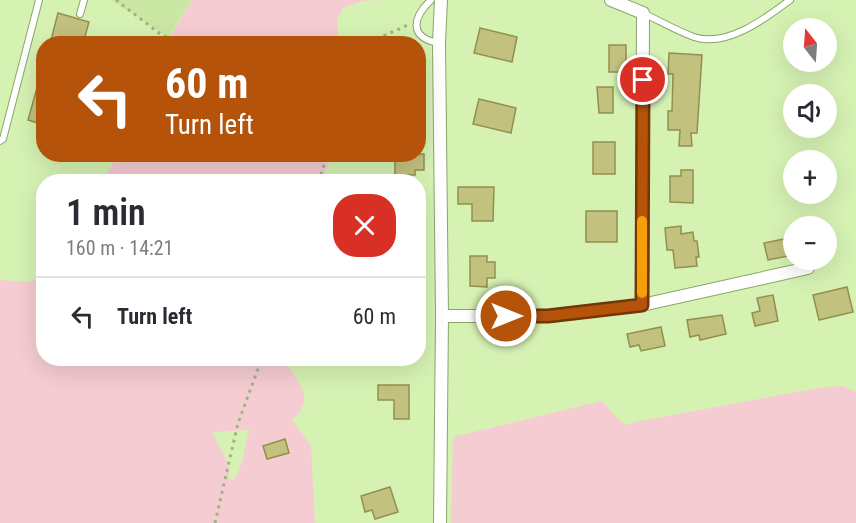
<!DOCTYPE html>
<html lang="en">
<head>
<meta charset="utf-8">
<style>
	:root { --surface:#fff; --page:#f7f7f7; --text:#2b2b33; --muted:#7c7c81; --line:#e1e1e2 }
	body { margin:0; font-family:"Roboto Condensed",sans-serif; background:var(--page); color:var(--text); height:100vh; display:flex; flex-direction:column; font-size:22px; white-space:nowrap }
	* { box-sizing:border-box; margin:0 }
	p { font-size:20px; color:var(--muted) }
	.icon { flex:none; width:33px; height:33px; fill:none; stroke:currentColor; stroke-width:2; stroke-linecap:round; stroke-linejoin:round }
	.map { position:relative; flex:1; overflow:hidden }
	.drawer { position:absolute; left:36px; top:174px; width:390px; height:192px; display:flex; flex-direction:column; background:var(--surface); border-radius:24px; box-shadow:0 6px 24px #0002 }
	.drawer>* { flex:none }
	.guide { position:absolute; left:36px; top:36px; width:390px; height:126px; border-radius:24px; box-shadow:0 6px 24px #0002; background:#b45309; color:#fff; overflow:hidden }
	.needle { width:39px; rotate:343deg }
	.fabs { position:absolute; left:783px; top:18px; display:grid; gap:12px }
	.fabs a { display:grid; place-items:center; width:54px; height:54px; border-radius:50%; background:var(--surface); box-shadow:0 6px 24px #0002; font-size:30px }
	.pin { position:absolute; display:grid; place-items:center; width:51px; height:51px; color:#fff; margin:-26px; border:3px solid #fff; border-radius:50%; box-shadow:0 2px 6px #0007 }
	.me { position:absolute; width:66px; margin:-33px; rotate:90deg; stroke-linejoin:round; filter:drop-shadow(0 0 4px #0008) }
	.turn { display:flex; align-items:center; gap:21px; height:126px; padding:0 30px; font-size:27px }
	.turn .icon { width:78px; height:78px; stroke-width:2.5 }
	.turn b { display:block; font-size:42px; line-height:51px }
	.round { display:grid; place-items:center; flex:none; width:63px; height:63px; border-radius:24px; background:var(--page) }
	.overview { display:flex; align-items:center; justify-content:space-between; height:102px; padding:0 30px }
	h1 { font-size:36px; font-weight:600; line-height:45px }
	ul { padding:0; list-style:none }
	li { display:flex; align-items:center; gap:18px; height:78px; padding:0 30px; border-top:2px solid var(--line) }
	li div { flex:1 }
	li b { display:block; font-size:22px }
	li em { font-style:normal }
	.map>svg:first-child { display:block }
	.built { fill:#cae8a3 }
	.green { fill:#f5ccd2; fill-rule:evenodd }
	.building { fill:#c2c17e; stroke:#91904f; stroke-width:1.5 }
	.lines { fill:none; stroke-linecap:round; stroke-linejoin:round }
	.service-casing { stroke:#8ba569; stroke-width:8 }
	.minor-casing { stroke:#8ba569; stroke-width:14 }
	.path { stroke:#9eb482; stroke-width:3; stroke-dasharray:3 4.5; stroke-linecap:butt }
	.service { stroke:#fff; stroke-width:6 }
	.minor { stroke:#fff; stroke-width:12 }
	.route-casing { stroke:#753606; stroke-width:15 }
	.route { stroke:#b45309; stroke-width:10 }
	.slow { stroke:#f59e0b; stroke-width:10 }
</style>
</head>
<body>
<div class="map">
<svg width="856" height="523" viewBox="0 0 856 523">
	<rect width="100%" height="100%" fill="#d6f2b3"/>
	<path class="built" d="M111,0h81l-24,37z"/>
	<g class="green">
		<path d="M192,0h188l-18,1 -19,7 -6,12 1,23h-172z"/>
		<path d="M119,154h213v1l-10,26h-220z"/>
		<path d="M43,276l1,82 240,1c11,23 35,37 8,61l19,26 4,77h-315v-243l30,2zM249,430c-4,15 -6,40 -16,50l-4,-1c3,-18 -11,-31 -16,-47z"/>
		<path d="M842,386l14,6v131h-405l2,-86 149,-36c9,9 14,19 25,24l8,-3 183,-34z"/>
	</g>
	<g class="building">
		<path d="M58,13l31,9 -6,22h-33z"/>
		<path d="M480,28l37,9 -5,25 -38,-9z"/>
		<rect x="609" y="45" width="17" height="27"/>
		<path d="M669,53l33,2 -5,78h-6l1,13h-13l1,-16h-12v-19h4l1,-37h-5z"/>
		<path d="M40,77l4,1v47l-16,-5z"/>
		<path d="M597,87h16v26h-14z"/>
		<path d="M479,99l37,9 -5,25 -38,-9z"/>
		<rect x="593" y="142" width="22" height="32"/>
		<path d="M395,154h29v16h-9v5h-20z"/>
		<path d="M681,170h12v33l-23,-1v-26h11z"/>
		<path d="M458,187h36l-1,34h-21v-17h-14z"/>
		<rect x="586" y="211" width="31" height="31"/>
		<path d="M681,226v8l12,-2 1,9h3l2,16h-3l1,9 -22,2 -2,-18h-6l-2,-22z"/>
		<path d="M794,237v18l-26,5 -4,-17z"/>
		<path d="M470,256h17v6h8v16h-8v9l-17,-1z"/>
		<path d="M847,287l6,25 -34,8 -6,-25z"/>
		<path d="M773,295l5,26 -23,5 -3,-13 8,-2 -3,-13z"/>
		<path d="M722,315l4,19 -26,6 -1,-5 -9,2 -3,-17z"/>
		<path d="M661,327l4,19 -24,5 -2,-6 -9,2 -3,-13z"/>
		<path d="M378,385h31v34h-15v-19h-16z"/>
		<path d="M285,439l4,14 -22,6 -4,-13z"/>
		<path d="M390,487l8,25 -23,7 -3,-9 -7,2 -4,-16z"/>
	</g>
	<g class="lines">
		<defs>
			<g id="service">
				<path d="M431,0c-19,18 -22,38 8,43"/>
				<path d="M643,13c17,8 34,18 51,24 33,11 72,-19 96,-37"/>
				<path d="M80,14l4,-14"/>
				<path d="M0,141l3,-2 36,-139"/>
			</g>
			<g id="minor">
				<path d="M611,0l32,13 -1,292"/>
				<path d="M442,316h106l94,-11 166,-37"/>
				<path d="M440,523l2,-207 -3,-273 2,-43"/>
			</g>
		</defs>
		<use href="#service" class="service-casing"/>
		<use href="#minor" class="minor-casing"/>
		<g class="path">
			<path d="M116,0l43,33 19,11"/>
			<path d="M371,44l12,-8 25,-11"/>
			<path d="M319,182l8,-28"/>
			<path d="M215,523l23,-100 24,-65"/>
		</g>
		<use href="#service" class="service"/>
		<use href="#minor" class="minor"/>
	</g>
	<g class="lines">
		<defs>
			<path id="route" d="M506,316h42l94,-11 1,-225"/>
		</defs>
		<use href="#route" class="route-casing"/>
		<use href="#route" class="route"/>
		<path class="slow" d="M642,293v-72"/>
	</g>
</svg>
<div class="fabs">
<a><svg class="needle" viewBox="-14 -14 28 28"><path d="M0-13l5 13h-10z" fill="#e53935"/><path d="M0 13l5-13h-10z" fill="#7c7c81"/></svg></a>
<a><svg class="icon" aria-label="sound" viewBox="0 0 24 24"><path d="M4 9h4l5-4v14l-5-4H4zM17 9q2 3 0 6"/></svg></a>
<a>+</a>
<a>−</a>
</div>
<div class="pin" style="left:643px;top:80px;background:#d93025"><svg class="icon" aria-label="arrive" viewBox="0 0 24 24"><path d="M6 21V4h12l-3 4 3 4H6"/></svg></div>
<svg class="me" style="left:506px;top:316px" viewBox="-20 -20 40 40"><circle r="17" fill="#b45309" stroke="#fff" stroke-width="3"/><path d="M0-11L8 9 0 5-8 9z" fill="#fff"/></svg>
<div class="guide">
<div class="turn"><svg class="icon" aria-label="left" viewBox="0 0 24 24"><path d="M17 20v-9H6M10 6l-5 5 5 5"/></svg><div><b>60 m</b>Turn left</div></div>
</div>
<section class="drawer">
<div class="overview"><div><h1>1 min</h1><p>160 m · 14:21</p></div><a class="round" style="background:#d93025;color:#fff"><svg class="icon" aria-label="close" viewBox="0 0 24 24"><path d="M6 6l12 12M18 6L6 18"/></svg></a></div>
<ul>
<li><svg class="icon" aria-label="left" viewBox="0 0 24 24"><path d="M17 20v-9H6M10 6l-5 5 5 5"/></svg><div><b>Turn left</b></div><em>60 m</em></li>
</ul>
</section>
</div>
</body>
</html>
